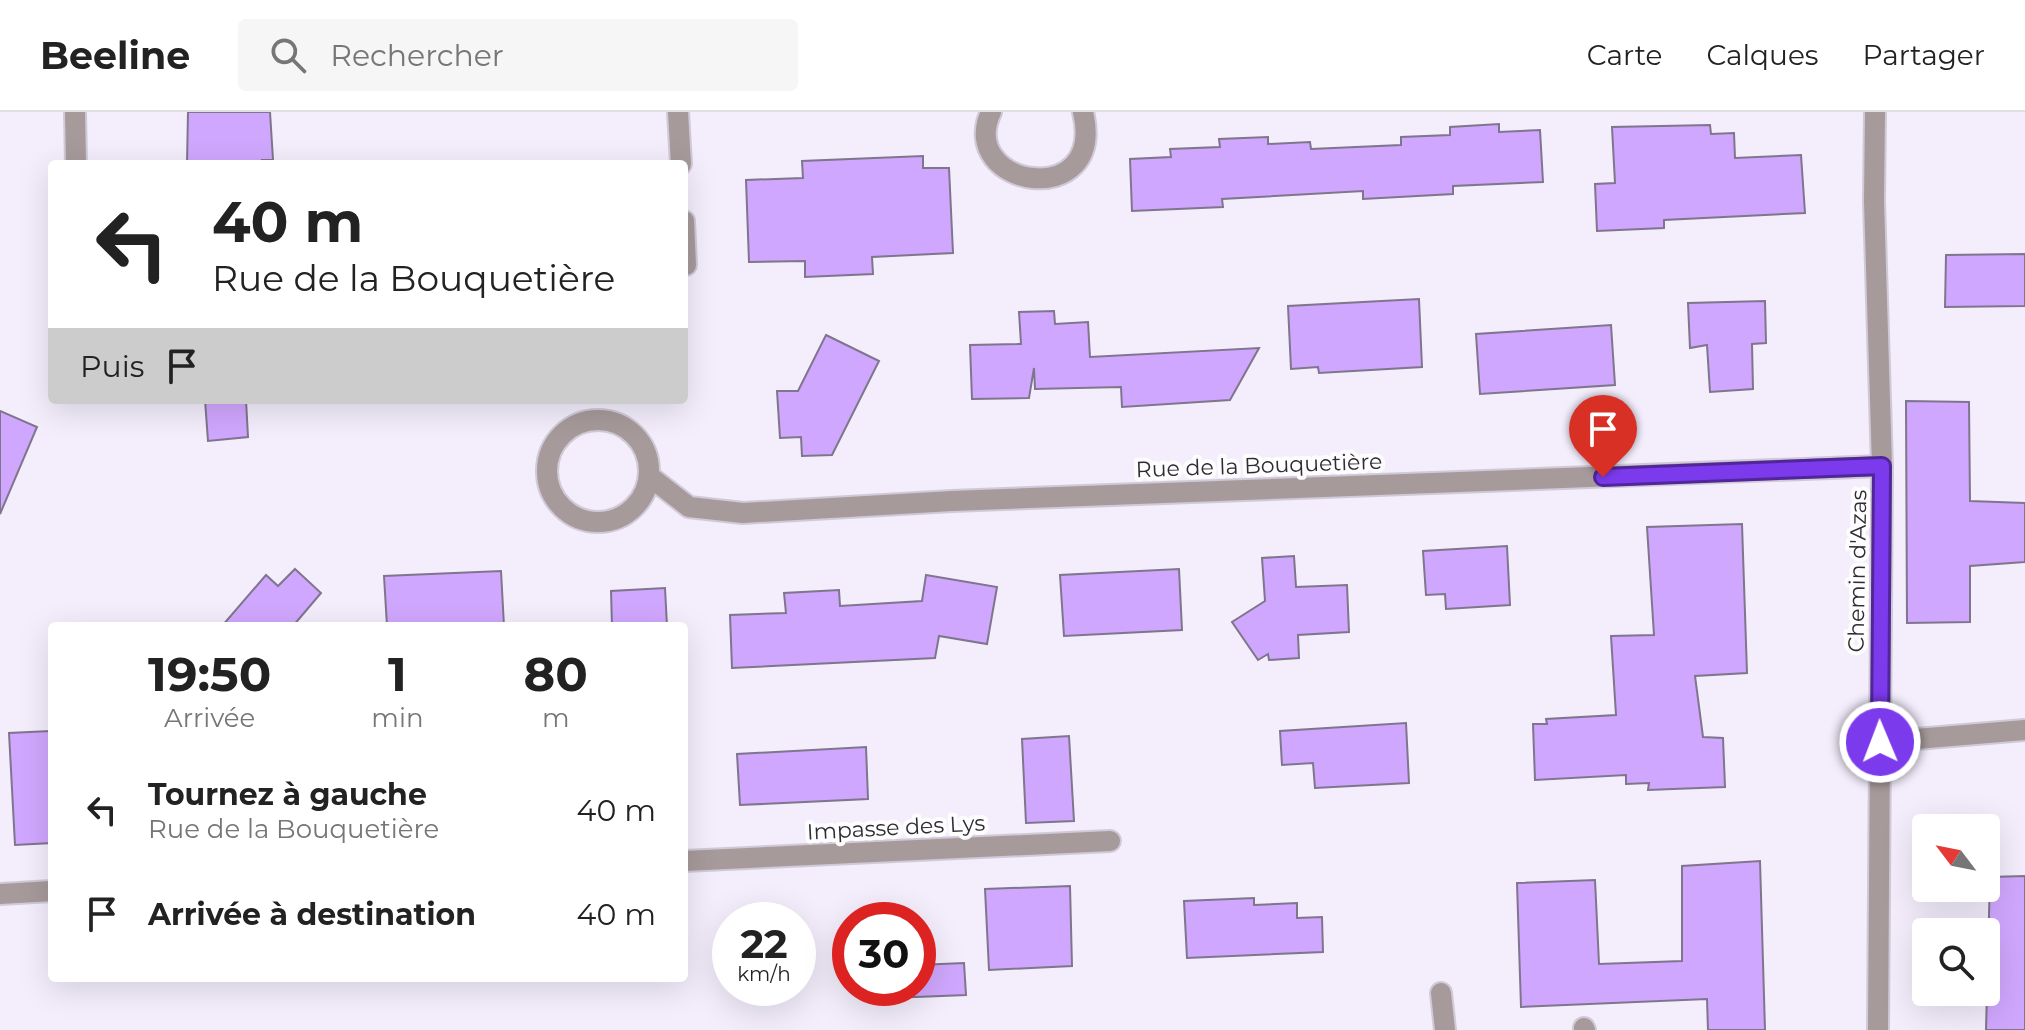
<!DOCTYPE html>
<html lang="fr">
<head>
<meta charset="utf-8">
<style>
	:root { --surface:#fff; --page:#f6f6f6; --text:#222; --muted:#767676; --line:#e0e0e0 }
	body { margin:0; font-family:Montserrat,sans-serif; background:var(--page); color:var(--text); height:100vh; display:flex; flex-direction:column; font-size:30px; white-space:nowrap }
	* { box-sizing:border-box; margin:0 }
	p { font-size:26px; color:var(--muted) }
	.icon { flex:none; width:44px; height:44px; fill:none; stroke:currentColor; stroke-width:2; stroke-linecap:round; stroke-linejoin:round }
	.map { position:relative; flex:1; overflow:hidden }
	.details { position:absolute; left:48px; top:510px; width:640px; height:360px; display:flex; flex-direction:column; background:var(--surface); border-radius:8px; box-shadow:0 8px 32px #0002 }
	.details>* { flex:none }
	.top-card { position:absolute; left:48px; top:48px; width:640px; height:244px; border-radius:8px; box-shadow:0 8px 32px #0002; background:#fff; color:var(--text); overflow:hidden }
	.needle { width:52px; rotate:302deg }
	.buttons { position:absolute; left:1912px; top:702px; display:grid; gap:16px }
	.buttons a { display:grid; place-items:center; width:88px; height:88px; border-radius:8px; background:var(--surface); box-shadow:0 8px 32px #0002; font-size:40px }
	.speed { position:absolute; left:712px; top:790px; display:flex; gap:16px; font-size:40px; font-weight:700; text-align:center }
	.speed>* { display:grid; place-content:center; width:104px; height:104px; border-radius:50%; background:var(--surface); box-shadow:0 8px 32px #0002; line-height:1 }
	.speed small { font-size:20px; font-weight:400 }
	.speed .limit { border:12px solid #d22; background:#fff; color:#111 }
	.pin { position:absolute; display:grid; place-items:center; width:68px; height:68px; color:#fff; margin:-82px -34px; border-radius:50% 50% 50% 0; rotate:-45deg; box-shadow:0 0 8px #0007 }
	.pin .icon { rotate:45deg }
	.me { position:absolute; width:88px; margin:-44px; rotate:359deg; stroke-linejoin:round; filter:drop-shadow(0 0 6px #0008) }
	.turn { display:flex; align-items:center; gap:28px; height:168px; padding:0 32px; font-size:36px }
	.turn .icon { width:104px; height:104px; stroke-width:2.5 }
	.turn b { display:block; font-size:56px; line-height:68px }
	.then { display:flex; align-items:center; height:76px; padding:0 32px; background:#0003; gap:16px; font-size:30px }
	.eta { display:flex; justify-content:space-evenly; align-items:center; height:136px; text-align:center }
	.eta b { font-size:48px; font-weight:700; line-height:56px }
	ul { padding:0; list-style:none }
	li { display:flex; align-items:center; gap:24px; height:104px; padding:0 32px }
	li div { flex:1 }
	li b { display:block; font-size:30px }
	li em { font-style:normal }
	header { display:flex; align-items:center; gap:48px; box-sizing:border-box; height:112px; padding:0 40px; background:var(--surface); border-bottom:2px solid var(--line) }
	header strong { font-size:38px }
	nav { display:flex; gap:44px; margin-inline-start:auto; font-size:28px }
	.search { width:560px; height:72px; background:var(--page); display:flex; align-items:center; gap:20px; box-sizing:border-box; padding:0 28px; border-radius:8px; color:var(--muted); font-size:30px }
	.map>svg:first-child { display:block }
	.building { fill:#d0a7fe; stroke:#7f758c; stroke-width:2 }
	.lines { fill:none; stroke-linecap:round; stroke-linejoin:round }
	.lane-casing { stroke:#d0cad8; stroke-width:24 }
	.street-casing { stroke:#d0cad8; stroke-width:24 }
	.lane { stroke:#a79a9b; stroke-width:20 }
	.street { stroke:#a79a9b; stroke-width:20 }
	.route-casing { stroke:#51269a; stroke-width:20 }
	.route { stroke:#7c3aed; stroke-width:14 }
	.labels { text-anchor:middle; stroke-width:8; stroke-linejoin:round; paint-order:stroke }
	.street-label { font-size:22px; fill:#2f2b34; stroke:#fdfdfd }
</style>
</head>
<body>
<header>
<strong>Beeline</strong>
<div class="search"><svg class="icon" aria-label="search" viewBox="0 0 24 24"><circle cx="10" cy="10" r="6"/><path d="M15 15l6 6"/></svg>Rechercher</div>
<nav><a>Carte</a><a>Calques</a><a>Partager</a></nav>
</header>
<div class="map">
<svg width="2025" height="918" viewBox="0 0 2025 918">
	<rect width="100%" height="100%" fill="#f3edfc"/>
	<g class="building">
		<path d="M188,0h82l3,48h-11v4h-75z"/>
		<path d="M1499,12v8l41,-2 3,52 -90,4v8l-90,5v-8l-141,8 1,8 -91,4 -2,-52 41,-2 -1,-8 50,-2 -1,-8 49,-2v7l42,-2 1,7 90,-4v-8l49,-2v-8z"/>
		<path d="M1710,13l1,9 23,-1 1,25 66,-3 4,58 -141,7v8l-67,3 -2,-47 20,-1 -3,-56z"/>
		<path d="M923,44v12h26l4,85 -81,4 1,17 -68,3v-16l-56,1 -3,-82 57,-2 -1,-17z"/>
		<path d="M2025,142v52l-80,1 1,-52z"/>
		<path d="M1419,187l3,68 -103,6 -1,-6 -27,2 -3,-63z"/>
		<path d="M1765,189l1,42 -14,1 1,45 -43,3 -3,-47 -17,3 -2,-45z"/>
		<path d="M1054,199l1,13 33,-2 2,35 169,-9 -29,52 -108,7 -1,-20 -86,2 -1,-21 -5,30 -57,1 -2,-54 51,-1 -2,-32z"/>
		<path d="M1611,213l4,60 -135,9 -4,-60z"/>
		<path d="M826,223l53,26 -47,94 -30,1 -1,-19 -21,1 -3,-47h21z"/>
		<path d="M205,288h41l2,37 -40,4z"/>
		<path d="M1906,289l63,1 1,99 55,2v59l-55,4v56l-63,1z"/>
		<path d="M0,299l37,16 -37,87z"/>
		<path d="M1742,412l5,149 -52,3 8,61 20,1 2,49 -77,3 1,-7 -23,1v-9l-91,5 -2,-56h14l-1,-5 70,-4 -5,-79 43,-1 -7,-108z"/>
		<path d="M1507,434l3,59 -64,4 -1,-15 -19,1 -3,-44z"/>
		<path d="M1294,444l2,31 51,-2 2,47 -51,3 1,23 -30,2 -1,-6 -10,6 -26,-38 33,-21 -3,-43z"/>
		<path d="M295,457l26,24 -28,33h-71l44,-51 12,11z"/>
		<path d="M1179,457l3,61 -118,6 -4,-61z"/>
		<path d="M501,459l3,55h-117l-3,-50z"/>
		<path d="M926,463l71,12 -10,57 -48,-8 -4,22 -203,10 -2,-53 56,-2 -2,-20 55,-3 1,16 82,-5z"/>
		<path d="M665,476l2,38h-55l-1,-35z"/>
		<path d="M1406,611l3,60 -94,5 -2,-25 -31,2 -2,-34z"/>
		<path d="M50,619l2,112 -37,2 -6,-112z"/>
		<path d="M1069,624l5,85 -48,2 -4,-84z"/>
		<path d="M866,635l2,52 -128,6 -3,-51z"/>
		<path d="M1760,749l5,169h-57l-1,-31 -186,8 -4,-124 78,-3 4,84 83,-3v-95z"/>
		<path d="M2025,764v154h-39l4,-153z"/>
		<path d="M1070,774l2,80 -83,4 -4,-81z"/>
		<path d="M1254,786v7l43,-2v15l25,-1 1,35 -136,6 -3,-57z"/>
		<path d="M964,851l2,32 -101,4 -1,-11h54v-23z"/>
	</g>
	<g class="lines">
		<defs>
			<g id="lane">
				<path d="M75,0l1,52"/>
				<path d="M678,0l3,52"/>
				<path d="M991,0c-35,75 116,101 92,0"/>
				<path d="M684,109l2,44"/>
				<circle cx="598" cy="359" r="51"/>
				<path d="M649,364l40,31 54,6 209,-12 930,-35"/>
				<path d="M1441,881l4,37"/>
				<path d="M1584,916l1,2"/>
			</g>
			<g id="street">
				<path d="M1875,0l-1,89 8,265 -4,564"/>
				<path d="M1880,630l145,-12"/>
				<path d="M684,749l426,-20"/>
				<path d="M0,782l52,-3"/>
			</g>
		</defs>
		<use href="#lane" class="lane-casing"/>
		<use href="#street" class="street-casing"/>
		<use href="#lane" class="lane"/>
		<use href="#street" class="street"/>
	</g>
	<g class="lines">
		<defs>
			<path id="route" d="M1603,365l279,-11 -2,276"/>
		</defs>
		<use href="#route" class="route-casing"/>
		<use href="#route" class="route"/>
	</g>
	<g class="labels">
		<g class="street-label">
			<text transform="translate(1259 353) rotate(-2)" y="8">Rue de la Bouquetière</text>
			<text transform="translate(1857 459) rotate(-89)" y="8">Chemin d'Azas</text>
			<text transform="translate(896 715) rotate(-3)" y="8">Impasse des Lys</text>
		</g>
	</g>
</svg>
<div class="buttons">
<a><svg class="needle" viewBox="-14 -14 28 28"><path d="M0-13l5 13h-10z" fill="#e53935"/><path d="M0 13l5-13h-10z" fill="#767676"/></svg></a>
<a><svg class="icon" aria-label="search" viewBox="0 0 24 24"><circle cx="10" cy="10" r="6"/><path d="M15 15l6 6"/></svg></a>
</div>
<div class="speed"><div>22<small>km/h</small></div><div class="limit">30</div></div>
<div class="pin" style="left:1603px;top:365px;background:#d93025"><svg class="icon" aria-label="arrive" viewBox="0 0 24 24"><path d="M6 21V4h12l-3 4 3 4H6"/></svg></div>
<svg class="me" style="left:1880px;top:630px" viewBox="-20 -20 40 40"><circle r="17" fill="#7c3aed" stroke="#fff" stroke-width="3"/><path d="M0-11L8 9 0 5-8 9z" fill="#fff"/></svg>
<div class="top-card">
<div class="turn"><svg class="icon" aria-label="left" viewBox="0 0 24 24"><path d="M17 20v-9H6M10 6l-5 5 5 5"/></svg><div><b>40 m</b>Rue de la Bouquetière</div></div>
<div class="then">Puis<svg class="icon" aria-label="arrive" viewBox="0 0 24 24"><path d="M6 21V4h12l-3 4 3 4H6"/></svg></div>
</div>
<section class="details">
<div class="eta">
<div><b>19:50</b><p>Arrivée</p></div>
<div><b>1</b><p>min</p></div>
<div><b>80</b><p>m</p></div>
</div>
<ul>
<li><svg class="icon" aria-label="left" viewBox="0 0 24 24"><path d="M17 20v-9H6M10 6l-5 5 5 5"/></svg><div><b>Tournez à gauche</b><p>Rue de la Bouquetière</p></div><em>40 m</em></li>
<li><svg class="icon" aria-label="arrive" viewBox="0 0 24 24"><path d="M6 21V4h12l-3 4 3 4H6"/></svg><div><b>Arrivée à destination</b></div><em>40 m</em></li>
</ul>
</section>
</div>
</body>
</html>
